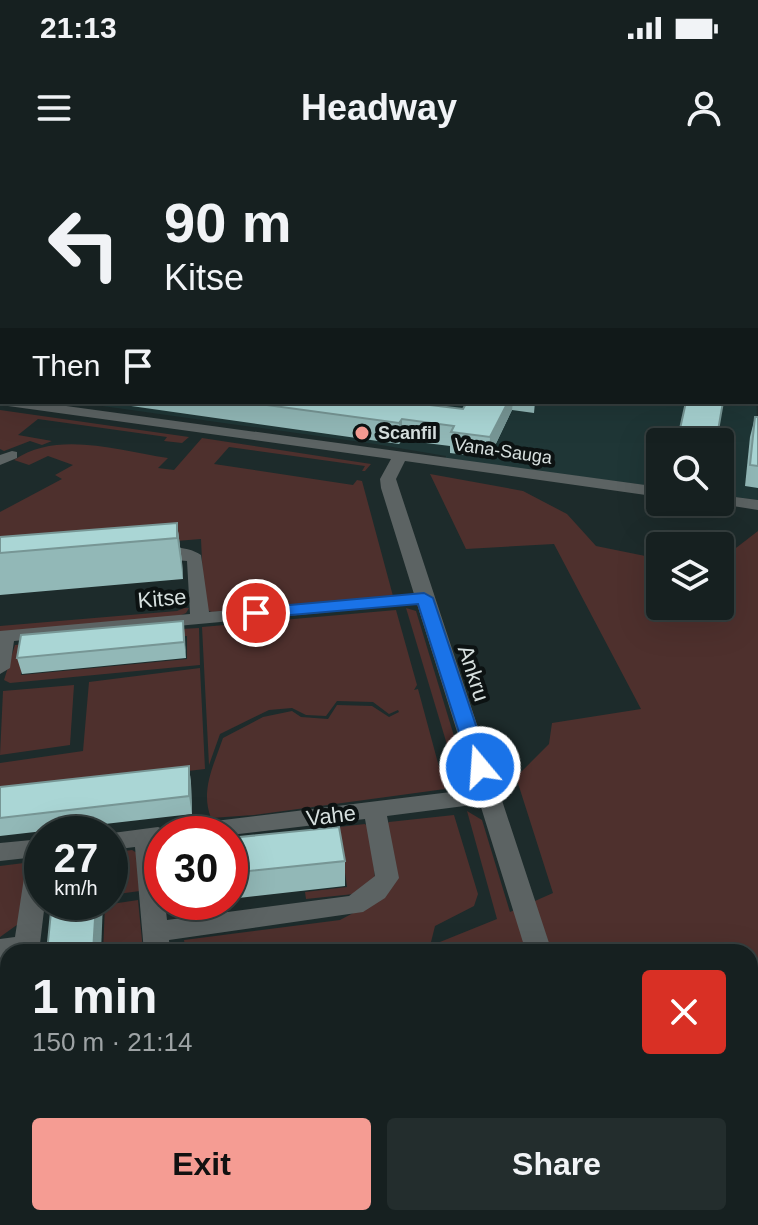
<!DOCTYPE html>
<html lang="en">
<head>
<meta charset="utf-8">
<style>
	:root { --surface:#162020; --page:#232d2d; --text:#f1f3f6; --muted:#9ea3a5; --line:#353e3e; --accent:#f59c93 }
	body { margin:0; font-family:Helvetica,sans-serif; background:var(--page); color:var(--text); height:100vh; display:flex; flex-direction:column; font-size:30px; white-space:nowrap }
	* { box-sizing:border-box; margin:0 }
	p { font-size:26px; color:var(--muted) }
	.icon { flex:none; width:44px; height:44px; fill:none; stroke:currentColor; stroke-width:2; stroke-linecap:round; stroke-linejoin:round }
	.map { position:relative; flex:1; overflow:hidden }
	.panel { position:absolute; left:0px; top:784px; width:758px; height:282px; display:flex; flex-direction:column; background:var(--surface); border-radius:24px 24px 0 0; box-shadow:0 8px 32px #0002,0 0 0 2px var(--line) }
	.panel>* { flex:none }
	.hud { position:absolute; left:0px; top:0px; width:758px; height:244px; box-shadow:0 8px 32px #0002,0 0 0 2px var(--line); background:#162020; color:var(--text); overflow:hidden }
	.fabs { position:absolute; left:646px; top:268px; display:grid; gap:16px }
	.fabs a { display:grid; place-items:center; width:88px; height:88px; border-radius:8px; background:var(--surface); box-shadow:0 8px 32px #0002,0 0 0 2px var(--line); font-size:40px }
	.speed { position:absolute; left:24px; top:656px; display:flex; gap:16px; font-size:40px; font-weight:700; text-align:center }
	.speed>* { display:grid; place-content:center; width:104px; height:104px; border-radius:50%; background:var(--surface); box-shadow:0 8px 32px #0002,0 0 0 2px var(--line); line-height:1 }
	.speed small { font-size:20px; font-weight:400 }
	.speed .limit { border:12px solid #d22; background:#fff; color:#111 }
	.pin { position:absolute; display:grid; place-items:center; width:68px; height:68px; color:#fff; margin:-34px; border:4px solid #fff; border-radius:50%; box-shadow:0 2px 8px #0007 }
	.me { position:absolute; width:88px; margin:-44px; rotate:342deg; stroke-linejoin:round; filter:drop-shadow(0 0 6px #0008) }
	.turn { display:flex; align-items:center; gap:28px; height:168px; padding:0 32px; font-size:36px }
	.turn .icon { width:104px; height:104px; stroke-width:2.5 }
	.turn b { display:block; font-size:56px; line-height:68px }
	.then { display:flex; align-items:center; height:76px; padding:0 32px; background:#0003; gap:16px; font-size:30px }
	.round { display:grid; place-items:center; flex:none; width:84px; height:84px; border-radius:8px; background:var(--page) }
	.summary { display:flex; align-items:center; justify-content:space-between; height:136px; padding:0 32px }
	h1 { font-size:48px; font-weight:600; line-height:60px }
	.cta { display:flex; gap:16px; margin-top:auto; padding:16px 32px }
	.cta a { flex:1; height:92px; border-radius:8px; background:var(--accent); color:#111; font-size:32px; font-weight:600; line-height:92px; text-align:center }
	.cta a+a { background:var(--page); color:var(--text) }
	.status { display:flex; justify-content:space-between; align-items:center; height:56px; padding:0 40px; background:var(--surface); direction:ltr }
	.status svg { height:22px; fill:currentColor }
	header { display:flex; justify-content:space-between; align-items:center; height:104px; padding:0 32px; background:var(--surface); font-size:36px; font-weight:600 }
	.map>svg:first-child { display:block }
	.built { fill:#1f3636 }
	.green { fill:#4e302d }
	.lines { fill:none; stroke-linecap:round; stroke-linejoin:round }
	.minor { fill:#5c6363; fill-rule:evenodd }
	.major { fill:#8f9d9c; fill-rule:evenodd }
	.wall { fill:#92b8b7 }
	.shaded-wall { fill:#779695 }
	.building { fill:#aad6d5; stroke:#779695; stroke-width:2 }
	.route { fill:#1a73e8; stroke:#114b97; stroke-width:2 }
	.poi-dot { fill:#f59c93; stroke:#0c1212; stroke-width:3 }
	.labels { text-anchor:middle; stroke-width:8; stroke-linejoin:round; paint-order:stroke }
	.far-poi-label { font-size:18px; font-weight:bold; fill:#d6dfde; stroke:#0c1212; text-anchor:start }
	.far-street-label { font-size:18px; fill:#d6dfde; stroke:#0c1212 }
	.street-label { font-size:22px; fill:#d6dfde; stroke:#0c1212 }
</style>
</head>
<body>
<div class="status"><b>21:13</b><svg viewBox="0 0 49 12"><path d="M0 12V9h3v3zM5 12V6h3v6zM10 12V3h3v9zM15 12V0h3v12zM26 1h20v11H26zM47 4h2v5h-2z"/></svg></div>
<header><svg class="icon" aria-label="menu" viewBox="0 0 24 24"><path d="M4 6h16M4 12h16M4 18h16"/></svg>Headway<svg class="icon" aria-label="person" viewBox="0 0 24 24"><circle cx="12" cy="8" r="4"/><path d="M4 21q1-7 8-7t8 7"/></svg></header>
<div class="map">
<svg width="758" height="1065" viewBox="0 0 758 1065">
	<rect width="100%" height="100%" fill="#1d2b2b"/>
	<path class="built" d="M756,197l2,143 -38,-5v-53h-60v45l-215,-28 1,-3 -71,-12 -301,-42h682z"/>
	<g class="green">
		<path d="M0,250l189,27 -7,6 -18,-2 3,-4 -129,-18 -20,16 34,6 -10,4 -12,-4 -26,10 -4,-2z"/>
		<path d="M202,278l169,26 -6,7h-3l3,-5 -136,-19 -15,17 139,21 4,-5 5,1 31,115 -181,16 -6,-2 -2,-7 -3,-64 -201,16v-43l62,-33 -7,-4 18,-10 -25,-9 -19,9 -15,-5c44,-30 105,-9 154,-2l-10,10 16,2z"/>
		<path d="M430,314l93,17 44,23 29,32 64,13v47h60v-53l12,-2 26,-20v694h-758v-124l6,-3 -6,-1v-25l8,-2v148h742v-266h-564l-2,-12 156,-20 34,-18 11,-76 4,-4 65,-7 24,79 -4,12 -39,20 -5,20 67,-27 -30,-108 15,9 28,92 43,-19 -37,-116 33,-33 3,-21 89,-14 -87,-165 -88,5z"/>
		<path d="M184,448h5l-3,5 -7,3 -179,16v-6l177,-15z"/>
		<path d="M406,448l10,3 52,171 -8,6z"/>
		<path d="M396,450l21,75 -3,5 4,-1 27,100 -191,26 -43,3c-11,-28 3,-53 12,-80l40,-21 29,-6 9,6 27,2 9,-14 35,1 17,11 10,-5 -1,-2 -9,4 -16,-12 -36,-1 -11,15 -20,-1 -14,-7 -23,2 -49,24 -11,31 -7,-138z"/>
		<path d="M199,468l1,37 -190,18 -6,-3 11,-35 35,-3 -26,9 -3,24 166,-16v-23l-27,2 3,-8z"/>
		<path d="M200,508l5,101 -205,24v-30l83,-12 6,-69z"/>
		<path d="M74,525l-4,60 -70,10 3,-64z"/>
		<path d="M365,664l5,5 5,50 -21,15 -48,5 -1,-7 42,-5 -5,-36 -46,-19z"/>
		<path d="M132,690l5,3 3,38 -30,4v-42z"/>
		<path d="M24,703l5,5 -8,54 -21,15v-71z"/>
		<path d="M138,740l5,50 -40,2 2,-47z"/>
	</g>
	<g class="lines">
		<g class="minor">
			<path d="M679,0h8l2,2h-8z"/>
			<path d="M2,241l35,1 623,85v10l-255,-36 -9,18 156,473h-26l-46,-148 -93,12 12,62 -14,20 -22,14 -194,28 1,12h-26l-9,-105 -25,3v-16h-5l53,-7 7,3 9,-4 301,-37 -58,-185 -403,37 -4,27 -10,6v-43l190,-17 -3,-53 -37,-3 -2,-4c12,-10 40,-8 53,1l8,57 205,-18 -33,-106 -1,-9 11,-20 -383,-53zM365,659l10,57 -26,20 -182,24 -2,-18h-3l-4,-58 4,-1v-9l68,1z"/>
			<path d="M12,291l5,1v6l-17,7v-10z"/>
			<path d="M720,335l38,5v10l-44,-7 6,-1z"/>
			<path d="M42,679v63h3l-6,50h-31v7l-8,2v-22l15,-2 12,-79 -27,3v-18z"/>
			<path d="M758,1008v30l-8,2v-30z"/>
			<path d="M533,1058h65l-3,7h-65z"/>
			<path d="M611,1058h32l2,7h-32z"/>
		</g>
		<rect class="major" x="756" y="13" width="2" height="4"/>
	</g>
	<g class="wall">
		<path d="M488,0h108v2h-107z"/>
		<path d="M706,0h52v2h-43z"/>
		<path d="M103,242h323l-1,3 38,4 4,-7h68l-1,11 -22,-3 -23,48 -39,-5v-7l-48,-6 -3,4z"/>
		<path d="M755,257h3v71l-13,-2 5,-49z"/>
		<path d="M678,342h26l-2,13 -26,-3z"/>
		<path d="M177,363l5,39 1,17 -183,16v-58z"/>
		<path d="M183,461l3,37 -164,16 -5,-16z"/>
		<path d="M189,606l2,18 1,30 -192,22v-49z"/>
		<path d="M230,678l115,23v25l-115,13z"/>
	</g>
	<g class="shaded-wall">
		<path d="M414,0h32l-32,2z"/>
		<path d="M758,97v11l-2,2v-11z"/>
		<path d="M508,242h5l-1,8 -23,48 1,-21z"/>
		<path d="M402,259v21l-3,4v-21z"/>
		<path d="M177,363l5,39 1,17 -6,-41z"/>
		<path d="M183,461l2,16 1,21 -2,-16z"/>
		<path d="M189,606l2,18 1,30 -3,-18z"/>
		<path d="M96,742h7l-2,50h-8z"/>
	</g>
	<g class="building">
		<path d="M0,0h421l2,1 -7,1h-414v11h-2z"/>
		<path d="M494,0h96l2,2h-56l-1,-2 -41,1z"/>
		<rect x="0" y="23" width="2" height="34"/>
		<rect x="0" y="67" width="2" height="50"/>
		<path d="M756,85h2v12l-2,2z"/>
		<path d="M244,242h170l-1,1 50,6 4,-7h41l-18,35 -39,-5 3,-6 -52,-7 -3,4z"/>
		<path d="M686,242h37l-7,40h-39z"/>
		<path d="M755,257h3v49l-8,-1z"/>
		<path d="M177,363v15l-177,15v-16z"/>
		<path d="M183,461l1,21 -167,16 4,-23z"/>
		<path d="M189,606v30l-189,22v-31z"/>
		<path d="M339,667l6,34 -115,12v-35z"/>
		<path d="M52,742h44l-3,50h-46z"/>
	</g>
	<path class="route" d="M424,433l9,5 57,169 -3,5 -7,2 -10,-7 -52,-163 -162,14 -8,-5 8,-5z"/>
	<circle class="poi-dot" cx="362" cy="273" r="8"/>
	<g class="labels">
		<g class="far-poi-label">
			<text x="378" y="279">Scanfil</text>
		</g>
		<g class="far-street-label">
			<text transform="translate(503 291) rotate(8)" y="6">Vana-Sauga</text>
		</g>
		<g class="street-label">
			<text transform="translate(162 438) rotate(-5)" y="8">Kitse</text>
			<text transform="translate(474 513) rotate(72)" y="8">Ankru</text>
			<text transform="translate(331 655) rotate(-7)" y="8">Vahe</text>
		</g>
	</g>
</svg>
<div class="fabs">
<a><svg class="icon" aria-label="search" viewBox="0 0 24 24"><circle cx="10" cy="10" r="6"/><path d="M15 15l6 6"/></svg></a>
<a><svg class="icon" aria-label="layers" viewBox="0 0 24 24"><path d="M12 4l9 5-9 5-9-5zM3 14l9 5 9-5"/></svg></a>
</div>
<div class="speed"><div>27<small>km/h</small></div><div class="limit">30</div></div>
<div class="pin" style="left:256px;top:453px;background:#d93025"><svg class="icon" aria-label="arrive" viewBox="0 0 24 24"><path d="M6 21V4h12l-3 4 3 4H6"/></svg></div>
<svg class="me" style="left:480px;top:607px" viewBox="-20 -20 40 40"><circle r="17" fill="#1a73e8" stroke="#fff" stroke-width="3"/><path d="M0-11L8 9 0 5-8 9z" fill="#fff"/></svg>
<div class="hud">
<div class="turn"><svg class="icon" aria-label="left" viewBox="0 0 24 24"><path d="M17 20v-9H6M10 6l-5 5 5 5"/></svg><div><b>90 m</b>Kitse</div></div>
<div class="then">Then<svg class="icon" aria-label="arrive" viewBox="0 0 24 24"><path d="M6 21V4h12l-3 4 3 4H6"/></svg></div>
</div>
<section class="panel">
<div class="summary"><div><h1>1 min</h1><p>150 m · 21:14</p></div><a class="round" style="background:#d93025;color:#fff"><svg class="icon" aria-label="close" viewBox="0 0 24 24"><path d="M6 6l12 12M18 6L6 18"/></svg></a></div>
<div class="cta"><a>Exit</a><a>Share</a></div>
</section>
</div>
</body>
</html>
